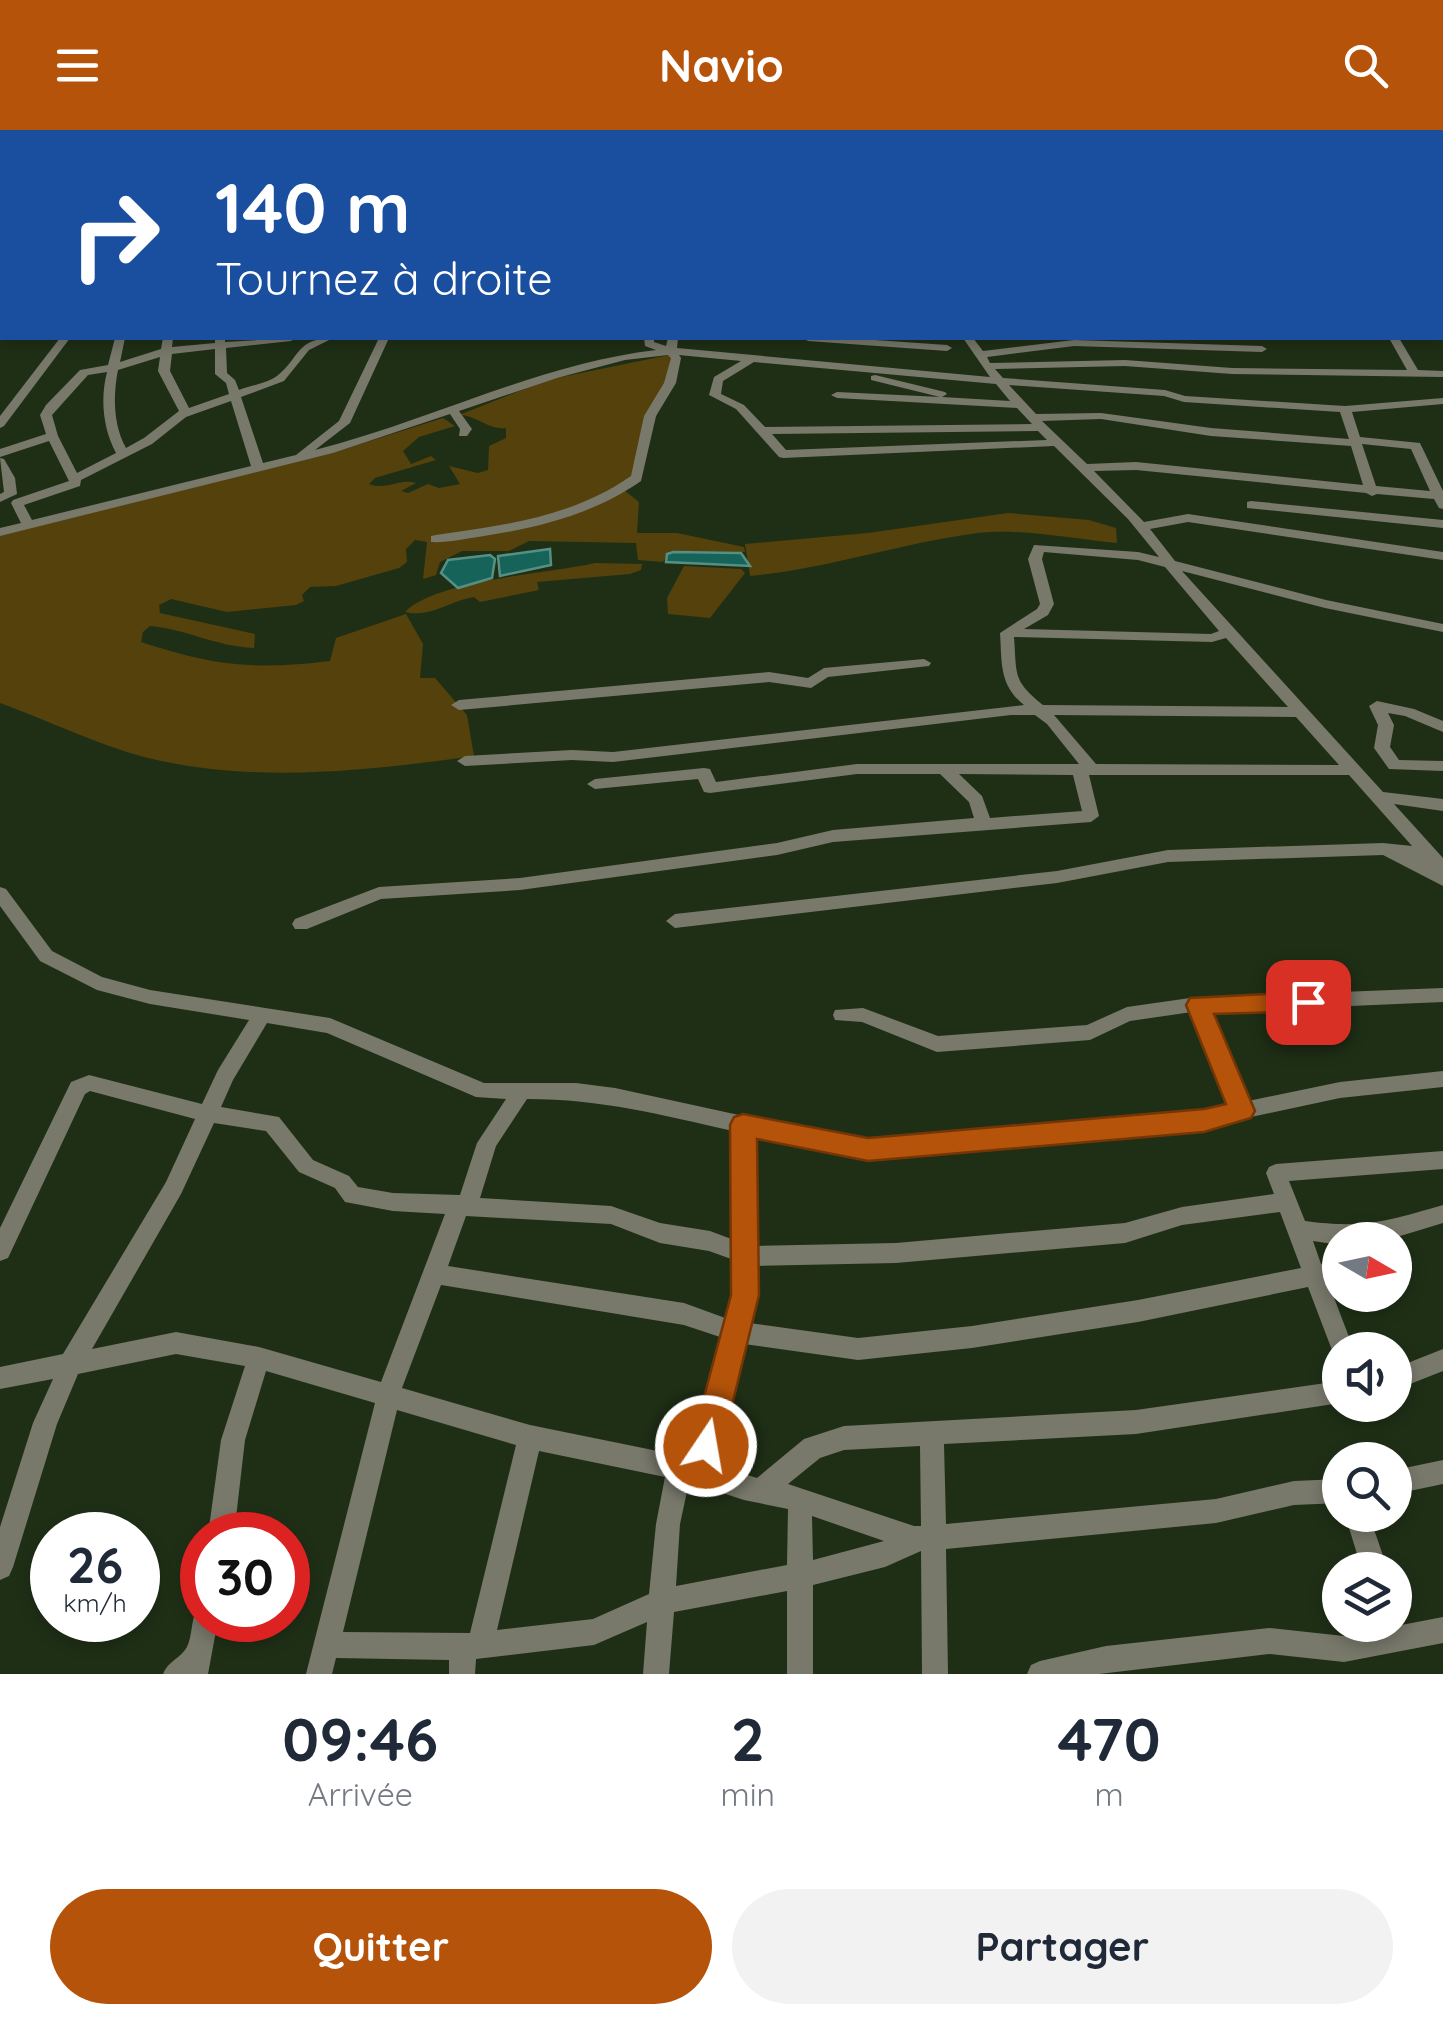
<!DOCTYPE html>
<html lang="fr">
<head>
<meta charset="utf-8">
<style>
	:root { --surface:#fff; --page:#f2f2f3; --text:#1f2937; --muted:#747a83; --accent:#b45309 }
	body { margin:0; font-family:Quicksand,sans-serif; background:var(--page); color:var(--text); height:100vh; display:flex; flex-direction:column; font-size:38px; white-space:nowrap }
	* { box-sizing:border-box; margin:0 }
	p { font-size:32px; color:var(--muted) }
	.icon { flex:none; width:55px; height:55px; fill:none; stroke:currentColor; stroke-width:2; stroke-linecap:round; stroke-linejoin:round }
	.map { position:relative; height:1544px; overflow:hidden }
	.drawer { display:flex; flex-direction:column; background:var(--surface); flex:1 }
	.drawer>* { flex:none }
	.top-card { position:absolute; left:0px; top:0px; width:1445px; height:210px; box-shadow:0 5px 15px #0003; background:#1a4fa0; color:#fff; overflow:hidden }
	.needle { width:65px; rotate:99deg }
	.buttons { position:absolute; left:1322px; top:1092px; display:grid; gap:20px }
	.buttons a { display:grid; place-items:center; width:90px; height:90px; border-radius:50%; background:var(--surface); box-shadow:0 5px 15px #0003; font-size:50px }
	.speed { position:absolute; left:30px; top:1382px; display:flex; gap:20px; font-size:50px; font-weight:700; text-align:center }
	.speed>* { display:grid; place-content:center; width:130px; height:130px; border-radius:50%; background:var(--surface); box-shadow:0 5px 15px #0003; line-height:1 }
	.speed small { font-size:25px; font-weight:400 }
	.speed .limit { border:15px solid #d22; background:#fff; color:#111 }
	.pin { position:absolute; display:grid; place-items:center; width:85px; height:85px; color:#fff; margin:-42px; border-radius:20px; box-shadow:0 5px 15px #0006 }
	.me { position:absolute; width:110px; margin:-55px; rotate:12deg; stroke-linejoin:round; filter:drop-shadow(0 0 8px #0008) }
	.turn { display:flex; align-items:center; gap:35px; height:210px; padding:0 50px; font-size:45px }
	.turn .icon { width:130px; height:130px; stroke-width:2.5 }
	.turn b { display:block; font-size:70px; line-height:85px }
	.eta { display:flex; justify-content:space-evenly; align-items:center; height:170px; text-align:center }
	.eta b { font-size:60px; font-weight:800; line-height:70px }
	.action { display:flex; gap:20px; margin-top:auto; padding:20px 50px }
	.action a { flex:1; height:115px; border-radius:60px; background:var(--accent); color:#fff; font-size:40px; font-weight:800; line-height:115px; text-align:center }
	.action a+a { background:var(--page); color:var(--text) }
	header { display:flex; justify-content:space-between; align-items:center; height:130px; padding:0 50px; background:var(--accent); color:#fff; font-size:45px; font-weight:800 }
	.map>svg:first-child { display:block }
	.green { fill:#54410b }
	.water { fill:#16635a; stroke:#568f84; stroke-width:2.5 }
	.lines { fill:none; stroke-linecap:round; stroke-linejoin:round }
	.stream { stroke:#568f84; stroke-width:2.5 }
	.minor { fill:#78796b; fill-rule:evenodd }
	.route { fill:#b45309; stroke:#753606; stroke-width:2.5 }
</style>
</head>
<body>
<header><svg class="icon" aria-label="menu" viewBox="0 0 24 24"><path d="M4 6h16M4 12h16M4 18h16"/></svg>Navio<svg class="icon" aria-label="search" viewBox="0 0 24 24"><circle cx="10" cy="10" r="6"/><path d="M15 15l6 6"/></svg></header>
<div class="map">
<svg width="1443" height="1544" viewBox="0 0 1443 1544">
	<rect width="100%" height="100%" fill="#1f2f16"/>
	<g class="green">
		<path d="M669,225l7,3 -38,112 -14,20 15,12 -2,31h40l67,14 1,5 -75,-1 -7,11 -25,-2 -2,-17 -107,-2 -20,10h-47l-22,11 -4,13 -13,4 4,-37 -12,-2 -9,9 1,13 -8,6 -63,18 -26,1 -8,8 2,6 -8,4 -69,7 -56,-13 -12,6 1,8 95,21 -1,14c-41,-2 -67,-19 -104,-22l-7,6 -2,10c73,24 113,28 189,19l6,-23 70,-24 17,30 -3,34h15l32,37 7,41c-108,15 -223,28 -330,1 -48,-13 -97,-37 -144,-54v-168l332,-82 111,-35 12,8 -36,11 -16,14 8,13 20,-8 5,4 -61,18 -6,6c18,7 29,-6 47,-1l-15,8 7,2 20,-9 11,4 21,-4 -11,-18 29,7 10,-3 1,-24 17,-8v-10c-18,2 -30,-13 -47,-13l88,-35z"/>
		<path d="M1008,383l81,7 27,8 1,15c-44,-4 -95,-15 -139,-10 -78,10 -150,36 -228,43l-5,-32 123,-11z"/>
		<path d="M595,433l47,1 -1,6 -11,4 -93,8 2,8 -59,12 -6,-5c-25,4 -43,21 -69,15 30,-32 148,-39 190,-49z"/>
		<path d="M684,436l57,3 4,4 -35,45 -42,-4 -1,-16z"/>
	</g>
	<g class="water">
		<path d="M550,419l1,16 -51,11 -2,-20z"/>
		<path d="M673,422l68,1 9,13 -84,-4 1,-8z"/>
		<path d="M490,425l5,4 -3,19 -34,10 -17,-15 7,-13z"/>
	</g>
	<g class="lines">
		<path class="stream" d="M63,2l15,-2"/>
		<g class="minor">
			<rect x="511" y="0" width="8" height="2"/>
			<path d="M616,0h8l1,2h-8z"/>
			<rect x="651" y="0" width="8" height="2"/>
			<path d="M737,0h38l-5,2h-35z"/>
			<path d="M982,0h10l1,2h-9z"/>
			<path d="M1165,0h9l1,2h-8z"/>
			<path d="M1185,0h9l1,2h-8z"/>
			<path d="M1225,0h8l1,2h-8z"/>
			<path d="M1249,0h9l1,2h-8z"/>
			<path d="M1279,0h10l2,2h-9z"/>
			<rect x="1442" y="50" width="1" height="6"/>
			<path d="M1442,78h1l-1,7z"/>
			<rect x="1442" y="108" width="1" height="6"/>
			<rect x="0" y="116" width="2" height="6"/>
			<path d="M2,136v6l-2,1v-6z"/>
			<rect x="1442" y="177" width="1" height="8"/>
			<path d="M0,202h2l3,6h-5z"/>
			<path d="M60,208h10l-66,88 -4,2v-12z"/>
			<path d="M115,208h10l-5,24 41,-13 2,-11h10l-1,9 43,-4v-5h10v4l71,-4 -5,3 -65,7 1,25 8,7 4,10c11,-4 28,-7 38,-14 23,-18 19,-38 56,-38l-24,12 -25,31 -43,16 22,66 33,-8 43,-34 40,-83h10l-39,85 -35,27c115,-29 223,-86 341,-100l-11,-4 -1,-8h10v4l12,4 2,-8h10l-1,10 313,29 -27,-39h10l10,13 91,-11 188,6 5,3 -5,3 -188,-6 -87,11 3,6 135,-3 107,8 175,2 -18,-32h10l19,32 25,1v6l-211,-3 -107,-8 -130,3 8,9 162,12 20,6 160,10 98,-8v6l-91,8 8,25 60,6 23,48v18l-4,-1 -5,-9 -57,-5 -5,2 -6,-3 -230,-23 -42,1 50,51 44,-8 255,38v8l-255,-38 -38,7 25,32 151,39 117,24v8l-118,-24 -143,-37 201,221 60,7v12l-49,-7 49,54v28l-60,-31 -215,7 -111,21 -382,45 -9,-7 9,-7 382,-43 111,-21 215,-7 29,3 -63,-71h-260l10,41 -8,6 -258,20 -56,13 -257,35 -139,9 -74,30h-12l-3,-5 3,-5 84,-32 141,-9 257,-35 56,-13 141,-12 -5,-16 -29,-28h-83l-147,19 -6,-1 -6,-13 -103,10 -8,-5 8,-5 109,-11 6,1 6,13 141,-18h222l-32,-40 -12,-9h-24l-398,47 -41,-2 -107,6 -8,-5 8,-5 107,-6 41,2 411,-47c-25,-20 -22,-42 -24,-72l37,-24 3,-5 -12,-45 6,-14 104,7 21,5 -31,-38 -74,-73 -271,12 -4,-1 -43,-48 -27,-14 5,-18 27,-16 -62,-6 2,3 -5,25 -20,33 -15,65c-49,34 -104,47 -163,56 -15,2 -31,6 -47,5v-6l5,-1c69,-10 136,-18 195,-59l13,-60 20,-33 7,-25 -3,-3 -43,5 -68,18 -98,33 13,18 -5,7h-8l1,-7 -10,-15 -117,39 -333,83v-8l21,-5 -10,-20 2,-3 56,-19 -20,-40 -49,16v-8l46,-15 -6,-19 6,-10 34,-35 28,-5zM215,219v25l11,9 3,11 -40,14 -19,-37 2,-17zM160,227l-2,14 21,40 -35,27 -18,10c-13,-23 -13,-53 -8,-78zM754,232l242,22 14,17 -68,-4 5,-3 -2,-2 -70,-17 -4,1v4l69,17 -103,-5 -6,3 6,3 180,10 15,16 -267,3 -21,-22 -23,-11 2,-13zM107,242c-7,27 -4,57 9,81l-39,20 -19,-37 -6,-21 36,-40zM1009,255l155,11 20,6 156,10 9,27 -138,-11 -110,-15 -65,1zM231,271l20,65 -219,54 -8,-15 56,-19 1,-6 71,-36 34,-27zM1101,289l110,17 140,10 12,39 -227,-23 -49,2 -45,-43zM1038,301l9,9 -261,10 -14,-16zM1362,314l49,5 19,42 -54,-5zM1044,422l94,8 27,7 54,64 -8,3 -187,-5 24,-14 6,-11 -12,-45zM1014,507l198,5 14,-4 62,69 -245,-2c-31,-25 -26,-30 -29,-68zM1054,585l242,2 43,48 -243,-1zM959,644l114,1 9,36 -92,7 -8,-22z"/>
			<path d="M803,208h43l101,7 5,3 -5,3 -139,-10z"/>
			<path d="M0,328l4,1 11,19 2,16 -17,8v-8l4,-2z"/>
			<path d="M1251,371l192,19v8l-196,-20v-6z"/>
			<path d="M924,529l7,4 -2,3 -101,11 -17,11 -42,-6 -310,28 -8,-5 8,-5 310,-28 39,6 16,-10z"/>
			<path d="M1377,571l37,8 29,12v11l-38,-16 -17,-3 6,12 -4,22 9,13 44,1v10l-54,-2 -15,-21 4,-23 -9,-19z"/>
			<path d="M0,757l6,2 46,62 50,26 48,13 180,28 154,65h92l39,5 229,50 47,1 276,-22 62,-12 -37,-93 -62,9 -40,19 -153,12 -75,-30 -27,-2 -2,-5 2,-5 28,-2 75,28 149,-11 40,-18 63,-9 253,-10v14l-233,10 38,89 92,-19 103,-11v16l-103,11 -173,37 -276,22 -47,-1 -91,-21 2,111 141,-3 229,-20 57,-16 92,-13 -8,-21 3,-6 7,-3 167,-13v18l-154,12 16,40c59,8 82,0 138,-16v18l-56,17h-47v5l-27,-4 8,23 19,-4v20l-12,2 26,68h-14v10l-5,-2 -27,-71 -170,35 -166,26 -114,12 -114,-16 -29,121 42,13 47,-39 40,-13 292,-16 204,-29v22l-204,31 -192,10 2,80 270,-25 78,-18 46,-2v24l-46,2 -78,18 -270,26 2,125h-26l-1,-123 -36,16 -72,18v89h-26v-83l-113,21 -5,62h-26l4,-52 -53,23 -118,14 -1,15h-26v-14l-113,-2 -4,16h-26l69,-271 -109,-32 -21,69 -11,95h-26l13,-95 24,-74 -69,-12 -98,20 -21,50 -44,143 -4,9 -9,4v-53l33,-104 20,-44 -53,10v-22l63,-13 103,-172 29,-63 -105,-28 -5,3 -77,164 -8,3v-33l71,-146 18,-7 113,29 16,-34 31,-50 -99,-16 -53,-14 -57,-29 -40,-55zM267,893l60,10 149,64 30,2 -29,44 -17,52 -67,-2 -35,-6 -9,-11 -36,-16 -34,-43 -58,-10 12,-27zM527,969c75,0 134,16 206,32l1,109 -24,-9 -50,-8 -49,-17 -131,-8 16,-52zM214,993l52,8 33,41 36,16 10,14 48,9 52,3 -64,168 -122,-35 -83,-15 -84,17 89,-155zM1280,1082l21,56 -163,32 -166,26 -114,12 -109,-15 7,-28v-29l140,-3 229,-20 57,-18zM466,1086l145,8 49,19 49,8 25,9v35l-6,24 -44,-16 -236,-37zM441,1155l243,40 39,13 -31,120 -162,-33 -128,-37zM397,1280l119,35 -46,188 -127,-1zM920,1316l1,80h-7l-126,-42 32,-26 24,-8zM539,1321l126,26 -9,47 -7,70 -56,25 -96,11zM689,1352l55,18 44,9 -1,56 -111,21 4,-62zM812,1386l72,25 -71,19z"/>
			<path d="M1443,1219v22l-48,19v-22z"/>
			<path d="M1443,1330v24l-48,10v-24z"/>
			<path d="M1345,1385h24l19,55h-26z"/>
			<path d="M202,1478v12h16l-10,54h-45c5,-13 18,-16 24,-27 5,-10 4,-25 9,-36z"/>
			<path d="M1443,1487v26l-99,19 -75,-8 -170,20h-72l4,-9 9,-4 66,-15 163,-18 75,8z"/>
		</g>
	</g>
	<path class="route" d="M1308,862l12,10 -12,9 -94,3 41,97 -4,7 -47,14 -336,29 -111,-22 2,156 -37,151 -5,11 -11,5 -11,-5 -4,-11 40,-151 -1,-170 4,-8 9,-3 125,24 336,-29 22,-5 -40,-99 4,-7z"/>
</svg>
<div class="buttons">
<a><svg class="needle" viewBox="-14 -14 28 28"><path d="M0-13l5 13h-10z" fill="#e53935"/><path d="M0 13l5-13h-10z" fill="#747a83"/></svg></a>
<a><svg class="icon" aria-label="sound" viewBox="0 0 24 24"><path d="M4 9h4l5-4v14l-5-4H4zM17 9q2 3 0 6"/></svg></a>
<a><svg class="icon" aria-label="search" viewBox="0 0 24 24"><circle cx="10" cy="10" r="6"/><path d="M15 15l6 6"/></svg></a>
<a><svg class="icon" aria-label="layers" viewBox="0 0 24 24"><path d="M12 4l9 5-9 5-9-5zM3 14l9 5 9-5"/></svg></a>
</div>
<div class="speed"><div>26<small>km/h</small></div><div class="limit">30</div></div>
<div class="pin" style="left:1308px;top:872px;background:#d93025"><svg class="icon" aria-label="arrive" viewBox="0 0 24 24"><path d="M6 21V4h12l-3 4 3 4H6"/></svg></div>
<svg class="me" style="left:706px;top:1316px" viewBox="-20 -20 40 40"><circle r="17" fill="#b45309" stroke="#fff" stroke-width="3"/><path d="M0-11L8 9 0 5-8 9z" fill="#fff"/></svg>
<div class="top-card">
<div class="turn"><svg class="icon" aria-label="right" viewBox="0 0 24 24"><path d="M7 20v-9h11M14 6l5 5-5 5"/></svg><div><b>140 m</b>Tournez à droite</div></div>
</div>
</div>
<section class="drawer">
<div class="eta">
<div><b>09:46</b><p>Arrivée</p></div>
<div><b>2</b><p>min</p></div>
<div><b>470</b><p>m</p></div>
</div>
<div class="action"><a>Quitter</a><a>Partager</a></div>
</section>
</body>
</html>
